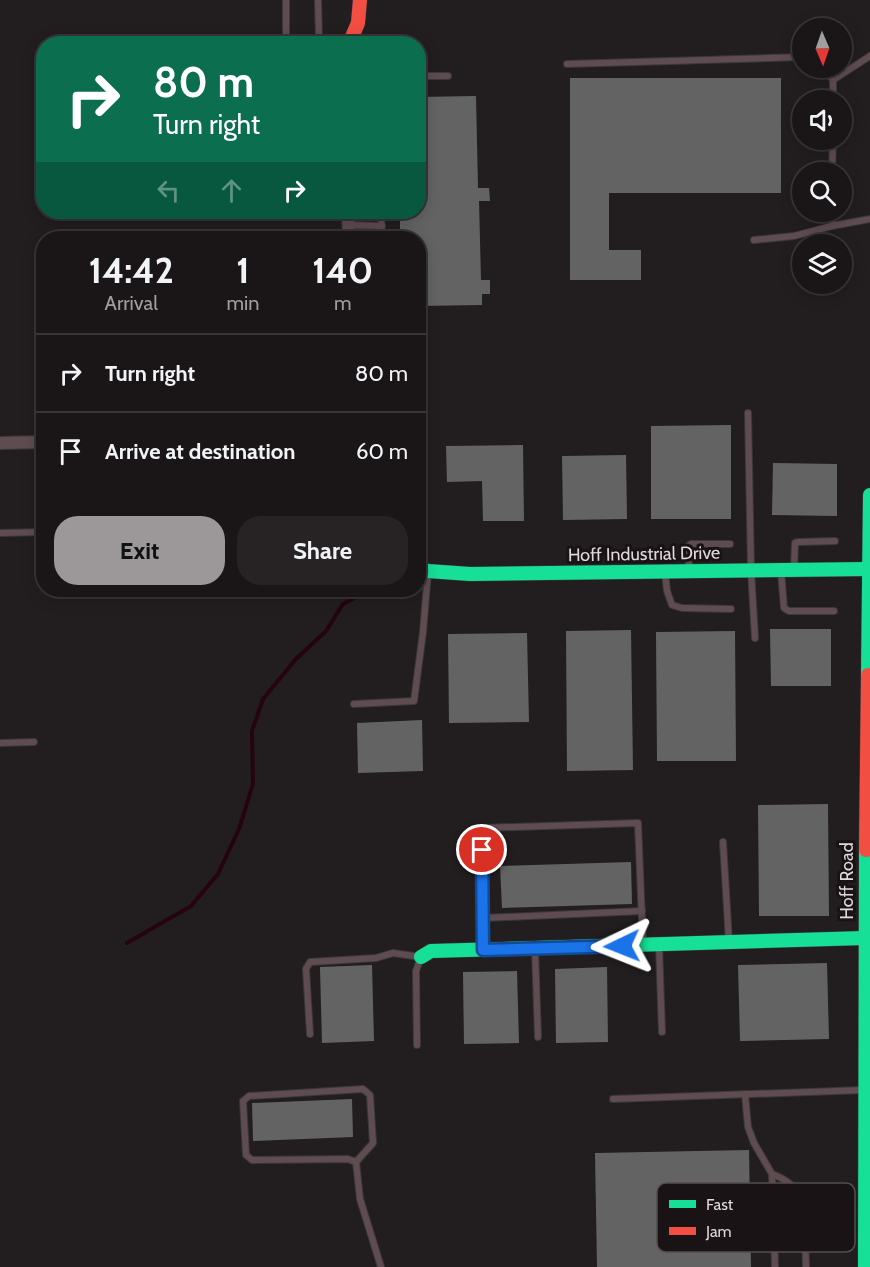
<!DOCTYPE html>
<html lang="en">
<head>
<meta charset="utf-8">
<style>
	:root { --surface:#1a1617; --page:#272324; --text:#f1f3f6; --muted:#9f9fa1; --line:#383536; --accent:#9c9899 }
	body { margin:0; font-family:Cabin,sans-serif; background:var(--page); color:var(--text); height:100vh; display:flex; flex-direction:column; font-size:22px; white-space:nowrap }
	* { box-sizing:border-box; margin:0 }
	p { font-size:20px; color:var(--muted) }
	.icon { flex:none; width:33px; height:33px; fill:none; stroke:currentColor; stroke-width:2; stroke-linecap:round; stroke-linejoin:round }
	.map { position:relative; flex:1; overflow:hidden }
	.details { position:absolute; left:36px; top:231px; width:390px; height:366px; display:flex; flex-direction:column; background:var(--surface); border-radius:24px; box-shadow:0 3px 15px #0003,0 0 0 2px var(--line) }
	.details>* { flex:none }
	.hud { position:absolute; left:36px; top:36px; width:390px; height:183px; border-radius:24px; box-shadow:0 3px 15px #0003,0 0 0 2px var(--line); background:#0b6e4f; color:#fff; overflow:hidden }
	.needle { width:39px; rotate:178deg }
	.fabs { position:absolute; left:792px; top:18px; display:grid; gap:12px }
	.fabs a { display:grid; place-items:center; width:60px; height:60px; border-radius:50%; background:var(--surface); box-shadow:0 3px 15px #0003,0 0 0 2px var(--line); font-size:30px }
	.pin { position:absolute; display:grid; place-items:center; width:51px; height:51px; color:#fff; margin:-26px; border:3px solid #fff; border-radius:50%; box-shadow:0 2px 6px #0007 }
	.me { position:absolute; width:66px; margin:-33px; rotate:268deg; stroke-linejoin:round; filter:drop-shadow(0 0 4px #0008) }
	.turn { display:flex; align-items:center; gap:21px; height:126px; padding:0 18px; font-size:27px }
	.turn .icon { width:78px; height:78px; stroke-width:2.5 }
	.turn b { display:block; font-size:42px; line-height:51px }
	.lanes { display:flex; align-items:center; height:57px; padding:0 18px; background:#0003; justify-content:center; gap:30px; direction:ltr }
	.lanes .off { opacity:.35 }
	.eta { display:flex; justify-content:space-evenly; align-items:center; height:102px; text-align:center }
	.eta b { font-size:36px; font-weight:700; line-height:42px }
	.primary-button { display:flex; gap:12px; margin-top:auto; padding:12px 18px }
	.primary-button a { flex:1; height:69px; border-radius:24px; background:var(--accent); color:#111; font-size:24px; font-weight:700; line-height:69px; text-align:center }
	.primary-button a+a { background:var(--page); color:var(--text) }
	ul { padding:0; list-style:none }
	li { display:flex; align-items:center; gap:18px; height:78px; padding:0 18px; border-top:2px solid var(--line) }
	li div { flex:1 }
	li b { display:block; font-size:22px }
	li em { font-style:normal }
	.map>svg:first-child { display:block }
	.lines { fill:none; stroke-linecap:round; stroke-linejoin:round }
	.stream { stroke:#25030f; stroke-width:4 }
	.building { fill:#646363 }
	.lane-casing { stroke:#3b3939; stroke-width:8 }
	.street-casing { stroke:#3b3939; stroke-width:14 }
	.fast-casing { stroke:#3b3939; stroke-width:15 }
	.jam-casing { stroke:#3b3939; stroke-width:15 }
	.lane { stroke:#5e4c51; stroke-width:6 }
	.street { stroke:#5e4c51; stroke-width:12 }
	.fast { stroke:#16e098; stroke-width:14 }
	.jam { stroke:#f24e42; stroke-width:14 }
	.route-casing { stroke:#114b97; stroke-width:15 }
	.route { stroke:#1a73e8; stroke-width:10 }
	.labels { text-anchor:middle; stroke-width:6; stroke-linejoin:round; paint-order:stroke }
	.street-label { font-size:18px; fill:#ded9da; stroke:#1a1315 }
	.key { fill:#1a1315; stroke:#554e50; stroke-width:1.5 }
	.key-label { font-size:16px; fill:#ded9da }
</style>
</head>
<body>
<div class="map">
<svg width="870" height="1267" viewBox="0 0 870 1267">
	<rect width="100%" height="100%" fill="#221e1f"/>
	<g class="lines">
		<path class="stream" d="M127,943l64,-37 27,-32 21,-45 14,-45 -1,-53 11,-32 33,-40 30,-28 17,-27 24,-13"/>
	</g>
	<g class="building">
		<path d="M570,78h211v115h-172v57h32v30h-71z"/>
		<path d="M476,96l2,92h11l1,13h-11l2,79h9v14h-8v11l-64,1v-68h-18v-26h18v-115z"/>
		<path d="M418,382h6l2,129h-8z"/>
		<path d="M731,425v94h-80v-93z"/>
		<path d="M523,445l1,76h-41l-1,-40 -35,1 -1,-36z"/>
		<path d="M626,455l1,64 -64,1 -1,-64z"/>
		<path d="M773,463l64,1v52l-65,-1z"/>
		<path d="M770,629h61v57h-60z"/>
		<path d="M631,630l2,140 -66,1 -1,-140z"/>
		<path d="M735,631l1,130h-79l-1,-129z"/>
		<path d="M527,633l2,89 -80,1 -1,-89z"/>
		<path d="M422,720l1,51 -65,2 -1,-50z"/>
		<path d="M828,804l1,112h-70l-1,-111z"/>
		<path d="M631,862l1,42 -130,4 -2,-42z"/>
		<path d="M827,963l2,76 -89,2 -2,-76z"/>
		<path d="M372,965l2,76 -52,2 -2,-76z"/>
		<path d="M607,967l1,75 -52,1 -1,-74z"/>
		<path d="M517,971l2,72 -55,1 -1,-72z"/>
		<path d="M352,1099l1,38 -100,4 -1,-38z"/>
		<path d="M749,1150l2,117h-154l-2,-114z"/>
	</g>
	<g class="lines">
		<defs>
			<g id="lane">
				<path d="M286,0v38l62,1"/>
				<path d="M318,0l1,39"/>
				<path d="M567,64l235,-7"/>
				<path d="M823,68l10,12"/>
				<path d="M418,76h30"/>
				<path d="M833,100v-20l37,-24"/>
				<path d="M832,172l1,-32"/>
				<path d="M381,212l1,26"/>
				<path d="M348,225l34,1"/>
				<path d="M832,226v-14"/>
				<path d="M754,240l40,-4 38,-10 38,-7"/>
				<path d="M748,413l3,157 4,68"/>
				<path d="M0,533l44,-1"/>
				<path d="M794,569l1,-26 4,-1 36,-1"/>
				<path d="M689,571l-1,-25 3,-2h39"/>
				<path d="M781,571l3,37 5,3h45"/>
				<path d="M665,572l2,19 5,14 10,3 49,1"/>
				<path d="M354,704l60,-3 9,-69 5,-60"/>
				<path d="M0,743l34,-1"/>
				<path d="M723,842l6,100"/>
				<path d="M483,918l159,-7"/>
				<path d="M659,945l3,87"/>
				<path d="M483,947l-1,-119 156,-5 5,122"/>
				<path d="M535,949l3,88"/>
				<path d="M310,1034l-4,-65 4,-7 66,-4 17,-5 28,4 -5,14 1,74"/>
				<path d="M745,1094l3,33 6,16 18,31 3,93"/>
				<path d="M613,1099l250,-9"/>
				<path d="M356,1162l-8,-3 -96,1 -6,-5 -3,-54 6,-5 114,-7 7,6 3,48 -17,19 4,37 21,68"/>
				<path d="M772,1174c14,5 25,14 32,27l2,66"/>
			</g>
			<g id="street">
				<path d="M348,212l1,26"/>
				<path d="M0,443l44,-1"/>
			</g>
			<g id="fast">
				<path d="M418,568l10,3 42,3 400,-5"/>
				<path d="M868,675l2,-180"/>
				<path d="M421,957l10,-6 434,-13"/>
				<path d="M865,1267l1,-417"/>
			</g>
			<g id="jam">
				<path d="M349,44l9,-21 2,-23"/>
				<path d="M866,850l2,-175"/>
			</g>
		</defs>
		<use href="#lane" class="lane-casing"/>
		<use href="#street" class="street-casing"/>
		<use href="#fast" class="fast-casing"/>
		<use href="#jam" class="jam-casing"/>
		<use href="#lane" class="lane"/>
		<use href="#street" class="street"/>
		<use href="#fast" class="fast"/>
		<use href="#jam" class="jam"/>
	</g>
	<g class="lines">
		<defs>
			<path id="route" d="M482,850l1,100 139,-4"/>
		</defs>
		<use href="#route" class="route-casing"/>
		<use href="#route" class="route"/>
	</g>
	<g class="labels">
		<g class="street-label">
			<text transform="translate(644 554) rotate(-1)" y="6">Hoff Industrial Drive</text>
			<text transform="translate(847 881) rotate(-90)" y="6">Hoff Road</text>
		</g>
	</g>
	<rect x="657" y="1183" width="198" height="69" rx="9" class="key"/>
	<rect x="669" y="1200" width="27" height="8" fill="#16e098"/>
	<rect x="669" y="1227" width="27" height="8" fill="#f24e42"/>
	<g class="key-label">
		<text x="706" y="1210">Fast</text>
		<text x="706" y="1237">Jam</text>
	</g>
</svg>
<div class="fabs">
<a><svg class="needle" viewBox="-14 -14 28 28"><path d="M0-13l5 13h-10z" fill="#e53935"/><path d="M0 13l5-13h-10z" fill="#9f9fa1"/></svg></a>
<a><svg class="icon" aria-label="sound" viewBox="0 0 24 24"><path d="M4 9h4l5-4v14l-5-4H4zM17 9q2 3 0 6"/></svg></a>
<a><svg class="icon" aria-label="search" viewBox="0 0 24 24"><circle cx="10" cy="10" r="6"/><path d="M15 15l6 6"/></svg></a>
<a><svg class="icon" aria-label="layers" viewBox="0 0 24 24"><path d="M12 4l9 5-9 5-9-5zM3 14l9 5 9-5"/></svg></a>
</div>
<div class="pin" style="left:482px;top:850px;background:#d93025"><svg class="icon" aria-label="arrive" viewBox="0 0 24 24"><path d="M6 21V4h12l-3 4 3 4H6"/></svg></div>
<svg class="me" style="left:622px;top:946px" viewBox="-20 -20 40 40"><path d="M0-17L14 15 0 8-14 15z" fill="#1a73e8" stroke="#fff" stroke-width="4"/></svg>
<div class="hud">
<div class="turn"><svg class="icon" aria-label="right" viewBox="0 0 24 24"><path d="M7 20v-9h11M14 6l5 5-5 5"/></svg><div><b>80 m</b>Turn right</div></div>
<div class="lanes"><svg class="icon off" aria-label="left" viewBox="0 0 24 24"><path d="M17 20v-9H6M10 6l-5 5 5 5"/></svg><svg class="icon off" aria-label="ahead" viewBox="0 0 24 24"><path d="M12 20V5M6 11l6-6 6 6"/></svg><svg class="icon" aria-label="right" viewBox="0 0 24 24"><path d="M7 20v-9h11M14 6l5 5-5 5"/></svg></div>
</div>
<section class="details">
<div class="eta">
<div><b>14:42</b><p>Arrival</p></div>
<div><b>1</b><p>min</p></div>
<div><b>140</b><p>m</p></div>
</div>
<ul>
<li><svg class="icon" aria-label="right" viewBox="0 0 24 24"><path d="M7 20v-9h11M14 6l5 5-5 5"/></svg><div><b>Turn right</b></div><em>80 m</em></li>
<li><svg class="icon" aria-label="arrive" viewBox="0 0 24 24"><path d="M6 21V4h12l-3 4 3 4H6"/></svg><div><b>Arrive at destination</b></div><em>60 m</em></li>
</ul>
<div class="primary-button"><a>Exit</a><a>Share</a></div>
</section>
</div>
</body>
</html>
